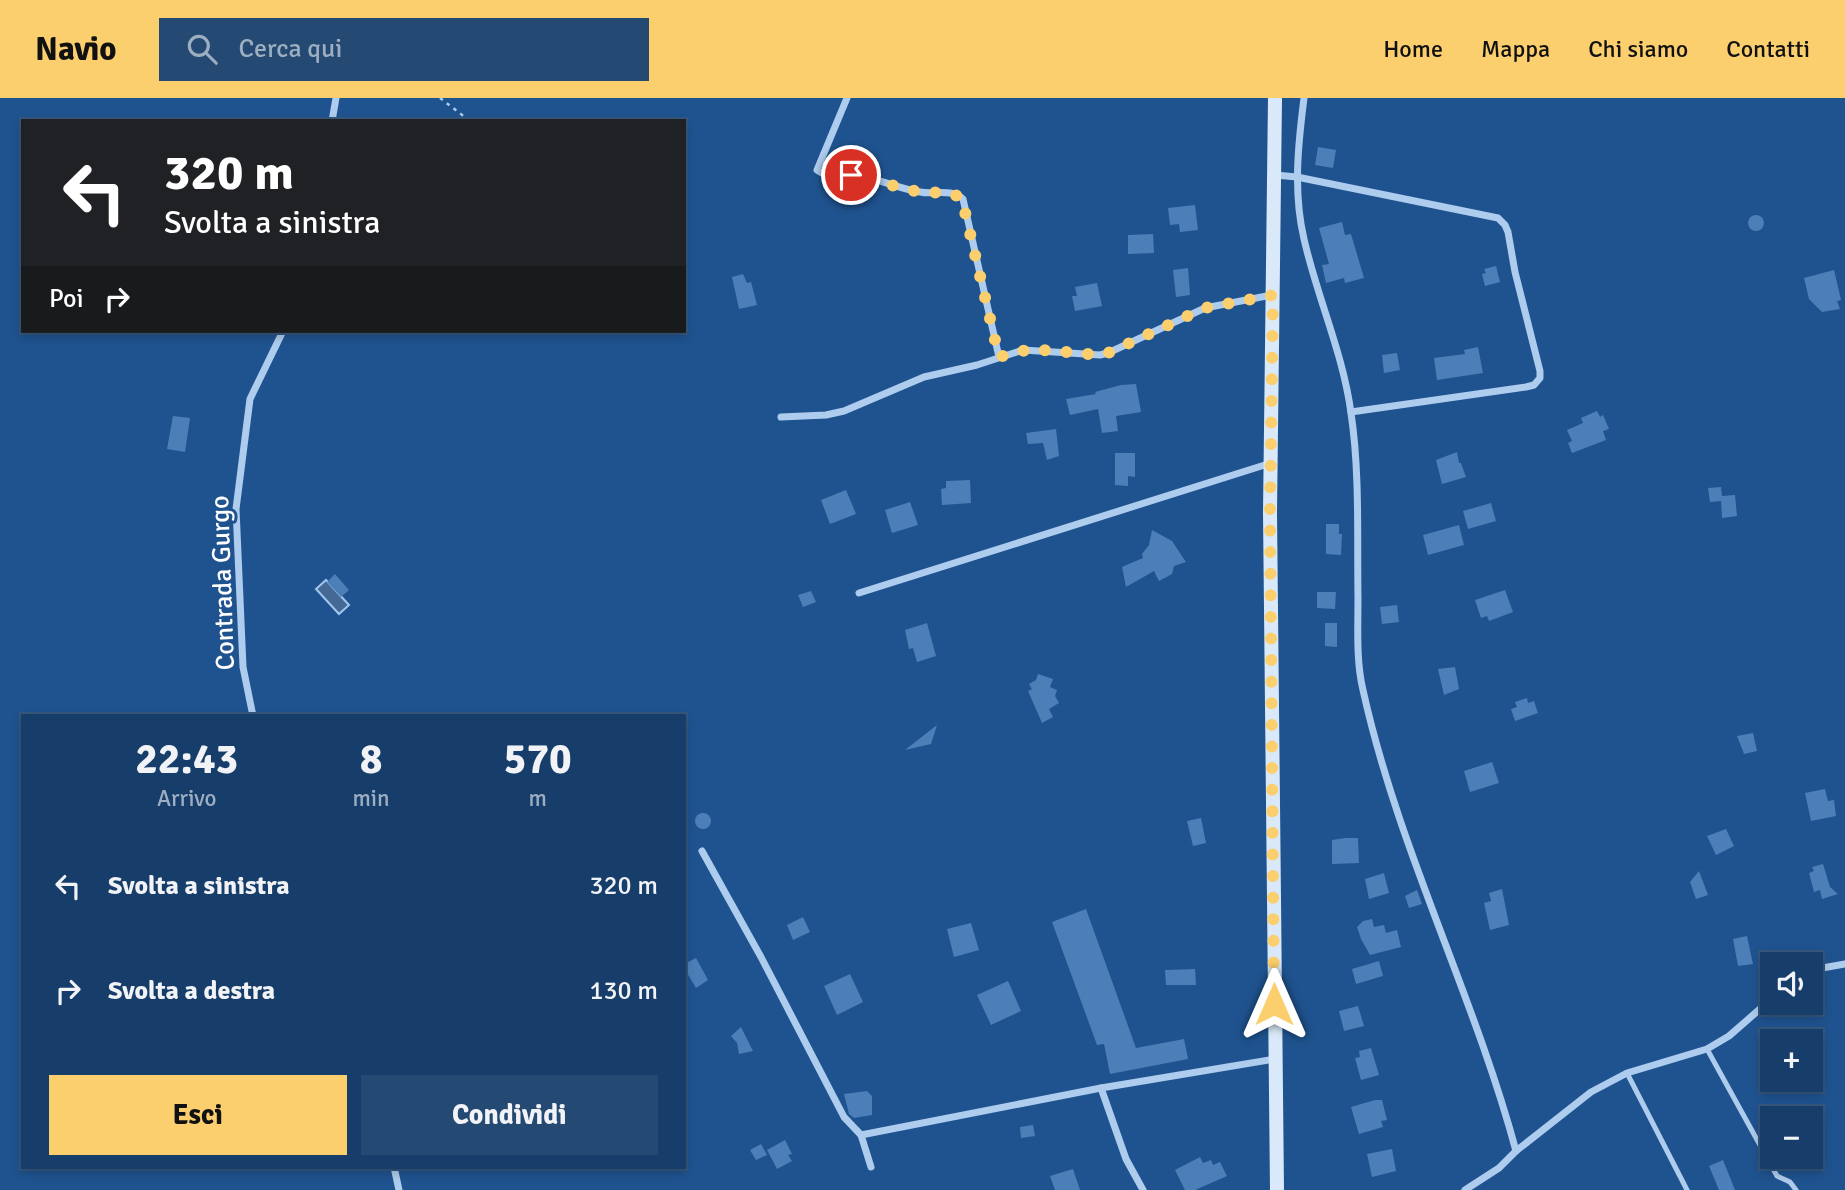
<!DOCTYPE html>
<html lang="it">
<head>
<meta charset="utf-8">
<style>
	:root { --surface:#173e6b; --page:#244973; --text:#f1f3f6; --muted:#9eaec1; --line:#36577e; --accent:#fbce6e }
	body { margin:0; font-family:Signika,sans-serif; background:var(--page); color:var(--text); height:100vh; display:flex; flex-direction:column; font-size:26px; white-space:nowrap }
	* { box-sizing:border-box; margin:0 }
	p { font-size:23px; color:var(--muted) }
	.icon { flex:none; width:38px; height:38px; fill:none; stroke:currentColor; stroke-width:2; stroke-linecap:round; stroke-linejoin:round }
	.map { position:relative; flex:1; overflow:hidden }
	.side { position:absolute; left:21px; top:616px; width:665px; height:455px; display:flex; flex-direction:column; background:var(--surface); border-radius:0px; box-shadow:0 4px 10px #0003,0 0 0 2px var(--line) }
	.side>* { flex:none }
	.guide { position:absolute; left:21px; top:21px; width:665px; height:214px; border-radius:0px; box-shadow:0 4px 10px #0003,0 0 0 2px var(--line); background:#202124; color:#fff; overflow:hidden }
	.tools { position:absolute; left:1760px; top:854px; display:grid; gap:14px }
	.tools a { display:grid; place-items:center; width:63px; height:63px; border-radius:0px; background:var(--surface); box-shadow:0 4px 10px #0003,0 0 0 2px var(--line); font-size:35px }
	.pin { position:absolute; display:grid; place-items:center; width:60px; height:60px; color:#fff; margin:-30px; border:4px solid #fff; border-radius:50%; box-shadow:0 2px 7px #0007 }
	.me { position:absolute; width:77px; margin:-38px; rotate:0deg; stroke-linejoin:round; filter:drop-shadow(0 0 5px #0008) }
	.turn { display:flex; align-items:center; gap:24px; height:147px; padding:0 28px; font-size:32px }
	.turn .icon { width:91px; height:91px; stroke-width:2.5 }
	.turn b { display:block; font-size:49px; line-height:60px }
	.then { display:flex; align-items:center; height:66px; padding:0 28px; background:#0003; gap:14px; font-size:26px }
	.eta { display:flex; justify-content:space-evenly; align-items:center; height:119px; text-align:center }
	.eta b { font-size:42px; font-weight:700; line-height:49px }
	.cta { display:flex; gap:14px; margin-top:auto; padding:14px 28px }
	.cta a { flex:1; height:80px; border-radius:0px; background:var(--accent); color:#111; font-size:28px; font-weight:700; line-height:80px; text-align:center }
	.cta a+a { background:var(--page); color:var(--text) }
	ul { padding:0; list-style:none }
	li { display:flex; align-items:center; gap:21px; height:105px; padding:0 28px }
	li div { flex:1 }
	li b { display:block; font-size:26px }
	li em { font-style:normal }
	header { display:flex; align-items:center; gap:42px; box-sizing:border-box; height:98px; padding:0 35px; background:var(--accent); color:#111 }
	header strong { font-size:33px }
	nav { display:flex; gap:38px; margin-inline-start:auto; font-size:24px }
	.search { width:490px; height:63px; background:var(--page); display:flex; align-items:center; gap:18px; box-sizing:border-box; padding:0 24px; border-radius:0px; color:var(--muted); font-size:26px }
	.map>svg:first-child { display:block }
	.water { fill:#436994; stroke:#a2c7ee; stroke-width:2 }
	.building { fill:#4c7fb8 }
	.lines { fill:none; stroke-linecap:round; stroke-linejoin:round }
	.path { stroke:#aecced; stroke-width:2.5; stroke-dasharray:3.5 5; stroke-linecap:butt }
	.lane { stroke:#aecced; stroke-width:5 }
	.street { stroke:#aecced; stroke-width:7 }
	.secondary { stroke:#dae9f9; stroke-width:14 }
	.route { stroke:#fbce6e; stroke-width:12; stroke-dasharray:0 21.6 }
	.labels { text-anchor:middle; stroke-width:6; stroke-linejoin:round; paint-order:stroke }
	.street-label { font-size:26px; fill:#fff; stroke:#1f538f }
</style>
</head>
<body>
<header>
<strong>Navio</strong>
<div class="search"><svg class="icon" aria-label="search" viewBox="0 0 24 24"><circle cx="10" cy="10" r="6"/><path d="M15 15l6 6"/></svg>Cerca qui</div>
<nav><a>Home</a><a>Mappa</a><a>Chi siamo</a><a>Contatti</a></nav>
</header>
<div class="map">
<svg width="1845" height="1092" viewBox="0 0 1845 1092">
	<rect width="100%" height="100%" fill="#1f538f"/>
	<path class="water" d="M326,482l23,25 -10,9 -23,-25z"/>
	<g class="building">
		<path d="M1318,49l18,3 -3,18 -18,-3z"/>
		<path d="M1195,107l3,25 -18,2 -1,-8 -9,1 -2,-17z"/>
		<circle cx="1756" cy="125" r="8"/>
		<path d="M1342,124l3,13 6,-1 13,44 -19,5 -1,-5 -18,5 -4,-18 7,-1 -10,-36z"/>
		<path d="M1153,136l1,19 -26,1v-19z"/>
		<path d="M1496,168l4,16 -15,4 -3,-12 4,-1 -2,-4z"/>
		<path d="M1188,170l2,27 -14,2 -3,-27z"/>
		<path d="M1834,172l7,30 -4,1 3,8 -18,3 -13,-13 -5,-21z"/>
		<path d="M743,176l4,9 4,-1 6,23 -18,4 -7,-32z"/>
		<path d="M1097,185l5,23 -27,5 -3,-15h5l-2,-9z"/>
		<path d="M1478,249l5,26 -46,7 -3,-22 31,-4 -1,-4z"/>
		<path d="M1397,255l3,17 -16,3 -2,-18z"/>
		<path d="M1136,286l5,28 -25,4 2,15 -16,2 -4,-24 -28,6 -4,-16 30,-5 -1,-2 26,-7z"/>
		<path d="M1597,313l3,6 3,-2 6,14 -6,2 3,9 -34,13 -4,-10 4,-2 -5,-11 16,-7 -2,-5z"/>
		<path d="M173,318l17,2 -5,34 -18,-3z"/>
		<path d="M1056,331l3,27 -12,4 -4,-17 -15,1 -2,-11z"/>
		<path d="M1457,354l2,11h2l5,14 -24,7 -6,-24z"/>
		<path d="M1115,355h20v24l-7,-1v10l-13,-1z"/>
		<path d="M970,382l1,23 -29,2 -1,-16 5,-1v-7z"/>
		<path d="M1721,389l1,9 13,-1 2,21 -15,2 -1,-17 -11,1 -2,-14z"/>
		<path d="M846,392l10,24 -26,10 -9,-24z"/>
		<path d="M910,404l8,23 -26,8 -7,-23z"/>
		<path d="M1491,405l5,18 -28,8 -5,-18z"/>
		<path d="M1326,426h13v10h3l-1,21 -15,-1z"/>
		<path d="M1459,427l5,20 -36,10 -5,-20z"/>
		<path d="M1152,432l20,11 14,21 -12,4 -2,8 -13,7 -5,-10 -28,16 -4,-20 21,-9 -1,-4 7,-9z"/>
		<path d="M335,476l14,16 -8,7 -14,-15z"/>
		<path d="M1505,492l8,22 -24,9 -2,-5 -6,2 -6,-18z"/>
		<path d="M811,493l5,11 -13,5 -5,-12z"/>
		<path d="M1317,494h19l-1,17 -18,-1z"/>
		<path d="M1397,507l2,17 -17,2 -2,-17z"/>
		<path d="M927,525l9,33 -19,6 -4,-14 -4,1 -4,-19z"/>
		<path d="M1325,525h12v24l-12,-1z"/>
		<path d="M1455,569l4,22 -15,6 -6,-26z"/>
		<path d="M1038,576l15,5 -3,8 7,3 -2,6 4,7 -10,6 4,8 -11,6 -14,-32 4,-2 -3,-5 7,-4z"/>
		<path d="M1527,600l1,5 6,-2 4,12 -23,8 -4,-12 6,-2 -2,-5z"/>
		<path d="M937,627l-6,19 -26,6z"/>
		<path d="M1753,635l4,18 -13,3 -7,-18z"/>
		<path d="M1492,664l7,21 -29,9 -6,-21z"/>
		<path d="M1825,691l3,12 6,-1 2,16 -25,5 -6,-28z"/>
		<circle cx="703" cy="723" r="8"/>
		<path d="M1201,720l5,25 -13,3 -6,-25z"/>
		<path d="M1726,731l8,17 -18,9 -9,-19z"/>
		<path d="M1346,740h12l1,25 -27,1v-24z"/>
		<path d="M1823,766l7,23 8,7 -16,5 -2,-9 -6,2 -5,-19 5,-2 -2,-4z"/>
		<path d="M1699,773l9,24 -12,4 -6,-17z"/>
		<path d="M1384,775l5,20 -20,6 -4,-20z"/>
		<path d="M1502,791l7,36 -19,5 -6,-27 7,-2 -2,-8z"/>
		<path d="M1417,792l5,14 -13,4 -4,-12z"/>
		<path d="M1086,811l50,139 48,-9 4,20 -78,15 -6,-30 -7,1 -45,-123z"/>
		<path d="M803,819l7,15 -17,8 -6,-15z"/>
		<path d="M1372,821l2,8 10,-2 2,8 11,-3 4,17 -31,8 -9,-16 -4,-12 6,-6z"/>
		<path d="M971,825l8,27 -25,7 -7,-28z"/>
		<path d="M1747,838l6,28 -15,2 -5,-27z"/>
		<path d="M696,860l12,22 -12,8 -12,-20v-4z"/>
		<path d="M1379,863l4,15 -27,8 -4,-15z"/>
		<path d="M1195,871l1,16h-30l-1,-15z"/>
		<path d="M850,876l13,28 -26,13 -13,-29z"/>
		<path d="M1008,883l13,30 -30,14 -14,-30z"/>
		<path d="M1358,908l6,20 -20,5 -5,-20z"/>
		<path d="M741,929l12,24 -14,3 -2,-11 -6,-7z"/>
		<path d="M1371,950l8,27 -18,5 -6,-22 5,-1 -1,-6z"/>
		<path d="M867,993l5,5v19l-18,3 -5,-4 -5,-20z"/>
		<path d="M1375,1002h7l5,20 -6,1 2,6 -24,7 -8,-27z"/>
		<path d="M1033,1027l2,11 -14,2 -1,-11z"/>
		<path d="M785,1042l7,14 -4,1 4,6 -15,8 -10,-19z"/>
		<path d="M761,1046l6,11 -11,5 -6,-10z"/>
		<path d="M1392,1051l4,22 -24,6 -5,-23z"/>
		<path d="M1200,1059l3,6 8,-3 2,5 7,-3 7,14 -32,14h-10l-10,-20z"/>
		<path d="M1723,1062l12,30h-16l-10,-24z"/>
		<path d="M1073,1071l7,21h-25l-5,-14z"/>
	</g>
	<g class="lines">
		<path class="path" d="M440,0l30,23"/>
		<g class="lane">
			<path d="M1707,951l70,127 13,6 6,8"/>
			<path d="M1627,975l60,117"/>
		</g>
		<g class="street">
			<path d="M847,0l-30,72c15,11 21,4 37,6 23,1 44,13 66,16 14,3 31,-4 43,7l36,158"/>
			<path d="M1304,0c-6,47 -11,94 0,141 13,58 39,114 47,174 9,60 6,124 7,185 0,30 -2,63 5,92 35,159 111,305 153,461"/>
			<path d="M332,23l4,-23"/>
			<path d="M1275,77l22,2 201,41 7,7 3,7 7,40 25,99v7l-6,7 -8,2 -175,25"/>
			<path d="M781,319l45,-2 18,-4 80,-34 53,-12 46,-15 77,5 8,-2 97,-45 67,-13"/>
			<path d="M859,495l412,-130"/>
			<path d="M253,618l-10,-49 -7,-158 14,-110 33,-68"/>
			<path d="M702,753l59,106 83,160 17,18 240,-47"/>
			<path d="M1811,872l34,-6"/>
			<path d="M861,1037l10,32"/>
			<path d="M394,1069l5,23"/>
			<path d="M1143,1092l-17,-31 -25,-71 174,-29"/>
			<path d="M1465,1092l34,-22 17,-17 75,-59 36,-19 80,-24 22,-13 31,-27 13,-14"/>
		</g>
		<path class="secondary" d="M1275,0l-5,415 7,677"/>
	</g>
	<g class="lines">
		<path class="route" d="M851,77l68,17 33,1 10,6 37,158 32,-8 69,6 8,-2 97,-45 68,-13 -3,218 4,491"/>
	</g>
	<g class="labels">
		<g class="street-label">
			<text transform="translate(222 485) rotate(-92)" y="9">Contrada Gurgo</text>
		</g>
	</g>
</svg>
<div class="tools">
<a><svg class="icon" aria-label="sound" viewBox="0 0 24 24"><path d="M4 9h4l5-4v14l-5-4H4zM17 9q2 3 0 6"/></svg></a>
<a>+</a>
<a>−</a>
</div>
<div class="pin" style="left:851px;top:77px;background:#d93025"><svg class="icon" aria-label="arrive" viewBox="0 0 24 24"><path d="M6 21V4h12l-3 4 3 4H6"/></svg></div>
<svg class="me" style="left:1274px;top:906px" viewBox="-20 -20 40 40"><path d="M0-17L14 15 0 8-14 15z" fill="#fbce6e" stroke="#fff" stroke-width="4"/></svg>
<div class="guide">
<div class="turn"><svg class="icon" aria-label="left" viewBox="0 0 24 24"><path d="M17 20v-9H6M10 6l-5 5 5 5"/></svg><div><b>320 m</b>Svolta a sinistra</div></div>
<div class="then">Poi<svg class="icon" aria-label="right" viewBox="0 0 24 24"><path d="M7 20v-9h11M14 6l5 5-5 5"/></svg></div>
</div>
<section class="side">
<div class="eta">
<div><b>22:43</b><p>Arrivo</p></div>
<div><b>8</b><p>min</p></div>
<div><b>570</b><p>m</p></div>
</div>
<ul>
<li><svg class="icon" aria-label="left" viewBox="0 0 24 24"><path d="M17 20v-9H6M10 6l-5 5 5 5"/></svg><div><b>Svolta a sinistra</b></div><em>320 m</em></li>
<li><svg class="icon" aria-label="right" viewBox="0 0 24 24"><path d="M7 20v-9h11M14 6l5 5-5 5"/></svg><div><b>Svolta a destra</b></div><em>130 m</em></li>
</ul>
<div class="cta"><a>Esci</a><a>Condividi</a></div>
</section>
</div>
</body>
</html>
